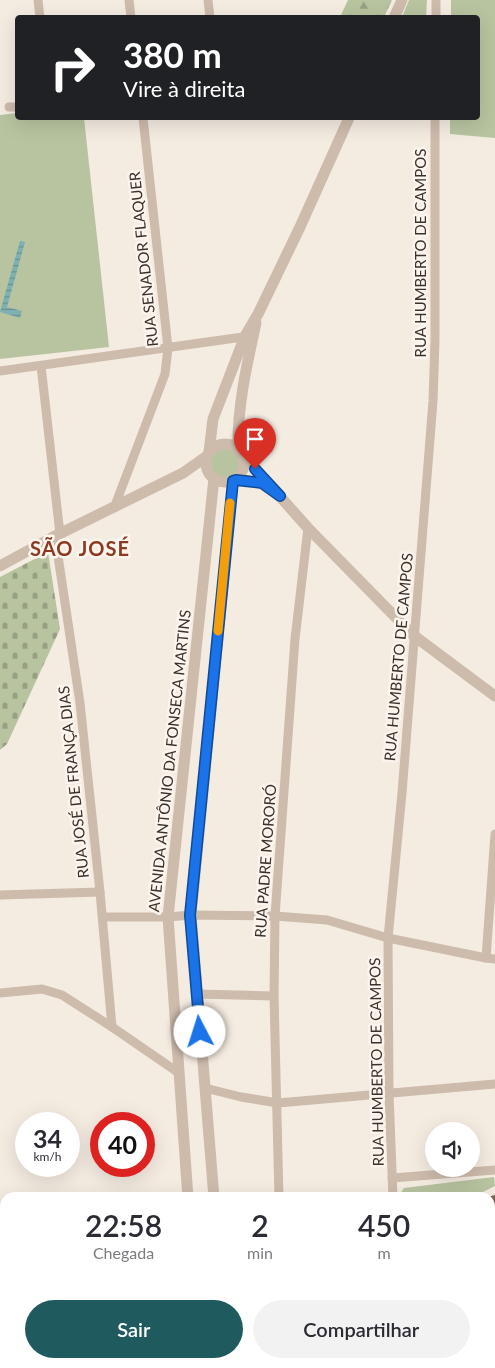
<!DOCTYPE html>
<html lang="pt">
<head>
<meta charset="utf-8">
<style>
	:root { --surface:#fff; --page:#f2f2f3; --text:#2b2b33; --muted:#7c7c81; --accent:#1f5a5e }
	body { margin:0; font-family:Lato,sans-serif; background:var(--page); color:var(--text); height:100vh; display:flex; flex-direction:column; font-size:19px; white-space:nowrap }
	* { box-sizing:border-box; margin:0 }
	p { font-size:16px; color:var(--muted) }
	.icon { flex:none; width:28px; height:28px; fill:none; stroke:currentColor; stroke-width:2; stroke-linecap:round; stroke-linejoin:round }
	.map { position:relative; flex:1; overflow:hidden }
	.sheet { position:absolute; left:0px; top:1192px; width:495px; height:176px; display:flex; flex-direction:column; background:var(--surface); border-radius:15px 15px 0 0; box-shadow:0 5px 20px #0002 }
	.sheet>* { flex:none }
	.hud { position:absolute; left:15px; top:15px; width:465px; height:105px; border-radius:5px; box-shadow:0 5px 20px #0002; background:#202124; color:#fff; overflow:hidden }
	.buttons { position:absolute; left:425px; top:1122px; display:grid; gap:10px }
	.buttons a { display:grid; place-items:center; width:55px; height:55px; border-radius:50%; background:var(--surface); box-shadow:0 5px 20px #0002; font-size:25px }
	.speed { position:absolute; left:15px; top:1112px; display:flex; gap:10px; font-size:25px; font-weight:700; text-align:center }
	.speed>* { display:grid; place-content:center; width:65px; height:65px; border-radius:50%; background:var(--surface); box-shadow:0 5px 20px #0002; line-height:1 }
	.speed small { font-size:12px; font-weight:400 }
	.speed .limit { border:8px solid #d22; background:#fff; color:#111 }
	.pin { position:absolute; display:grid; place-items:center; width:42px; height:42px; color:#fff; margin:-51px -21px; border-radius:50% 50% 50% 0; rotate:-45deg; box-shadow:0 0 5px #0007 }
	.pin .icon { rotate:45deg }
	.me { position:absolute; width:55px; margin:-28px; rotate:355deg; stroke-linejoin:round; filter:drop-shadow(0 0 4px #0008) }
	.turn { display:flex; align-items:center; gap:18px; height:105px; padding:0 25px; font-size:22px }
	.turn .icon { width:65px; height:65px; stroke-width:2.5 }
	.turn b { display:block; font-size:35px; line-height:42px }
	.eta { display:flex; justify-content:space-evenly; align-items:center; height:85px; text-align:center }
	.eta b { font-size:30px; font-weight:600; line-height:35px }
	.button { display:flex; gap:10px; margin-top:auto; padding:10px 25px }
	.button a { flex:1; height:58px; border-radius:30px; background:var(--accent); color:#fff; font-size:20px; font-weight:600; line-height:58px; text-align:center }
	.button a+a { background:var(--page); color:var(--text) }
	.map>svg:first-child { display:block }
	.forest { fill:url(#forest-firs) }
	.cemetery { fill:url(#cemetery-stones) }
	.park { fill:#b8c4a0 }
	.water { fill:url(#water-rules) }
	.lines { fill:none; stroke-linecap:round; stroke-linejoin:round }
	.minor { stroke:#cdbbac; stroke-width:9 }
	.tertiary { stroke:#cdbbac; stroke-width:11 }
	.primary { stroke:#7d675c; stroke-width:12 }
	.route-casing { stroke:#114b97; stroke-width:12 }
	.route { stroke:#1a73e8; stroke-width:9 }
	.slow { stroke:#f59e0b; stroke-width:9 }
	.labels { text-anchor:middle; stroke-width:5; stroke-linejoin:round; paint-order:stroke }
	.street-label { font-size:15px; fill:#3b302b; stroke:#fbf5ee }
	.district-label { font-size:20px; font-weight:bold; letter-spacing:1px; fill:#8c3b22; stroke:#fbf5ee }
</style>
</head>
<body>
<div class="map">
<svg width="495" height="1368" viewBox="0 0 495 1368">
	<defs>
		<pattern id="forest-firs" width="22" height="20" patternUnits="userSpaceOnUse" patternTransform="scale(1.25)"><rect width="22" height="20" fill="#b8c4a0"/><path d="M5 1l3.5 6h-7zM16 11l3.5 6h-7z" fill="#97a083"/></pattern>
		<pattern id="cemetery-stones" width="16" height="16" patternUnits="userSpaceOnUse" patternTransform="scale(1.25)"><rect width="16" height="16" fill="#b8c4a0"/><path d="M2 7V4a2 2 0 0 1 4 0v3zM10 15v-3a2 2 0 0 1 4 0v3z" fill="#97a083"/></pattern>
		<pattern id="water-rules" width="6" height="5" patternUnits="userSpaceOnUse" patternTransform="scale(1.25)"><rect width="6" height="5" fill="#7fb0b2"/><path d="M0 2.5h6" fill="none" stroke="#699091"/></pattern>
	</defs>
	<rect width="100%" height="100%" fill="#f4ebe1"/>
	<path class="forest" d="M348,0h44l-8,17h-44z"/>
	<path class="cemetery" d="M48,552l12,77 -53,115 -7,6v-173z"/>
	<g class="park">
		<path d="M409,0h18l-1,17h-24z"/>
		<path d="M451,0h44v138l-45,-4v-16h28v-100l-27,-1z"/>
		<path d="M17,113l1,5h66l25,229 -109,12v-244z"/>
		<circle cx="226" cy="463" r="15"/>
		<path d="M494,1177l1,9 -22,11h-75l6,-9z"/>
	</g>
	<g class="water">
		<path d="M20,241l5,1 -18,65 15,4 -2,7 -20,-6z"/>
		<path d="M495,1216v23l-5,3v-23z"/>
		<path d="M221,1364h49l-7,4h-50z"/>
	</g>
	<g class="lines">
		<g class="minor">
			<path d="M38,0l2,18"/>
			<path d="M129,0l2,18"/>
			<path d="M208,0l2,18"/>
			<path d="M436,18v-18"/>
			<path d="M9,107h9"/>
			<path d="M41,366l19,168"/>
			<path d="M0,371l250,-35"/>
			<path d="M114,508l51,-134 3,-26 -25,-230"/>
			<path d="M55,536l25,167 20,189 12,135"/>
			<path d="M0,895l100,-3"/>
			<path d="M103,917h65l23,-2 84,1 52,4 61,18 98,20 9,1"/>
			<path d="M486,958l9,-124"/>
			<path d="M0,993l42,-4 20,6 50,32 67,46"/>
			<path d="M196,994l78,2"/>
			<path d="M205,1088l36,9 37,6 217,-19"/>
			<path d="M392,1178l103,-8"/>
			<path d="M279,1198l-5,-202 1,-80 20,-277 13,-111"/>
			<path d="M393,1198l-4,-105 -1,-155 14,-145 31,-392 2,-61v-222"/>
			<path d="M490,1260l5,-3"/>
			<path d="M0,1315l5,9"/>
			<path d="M28,1364l3,4"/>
			<path d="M312,1364l25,4"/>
			<path d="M298,1368l7,-4"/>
		</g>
		<g class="tertiary">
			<path d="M394,18l8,-18"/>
			<circle cx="225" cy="463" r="19"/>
			<path d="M238,450c-1,-43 9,-86 18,-127"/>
			<path d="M209,452l4,-33 32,-83 13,-22 42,-87 49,-109"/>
			<path d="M243,455l65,73 105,107 82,61"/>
			<path d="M236,479l25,4 7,5"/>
			<path d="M0,566l55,-30 128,-63 24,-17"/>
			<path d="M188,1198l-20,-281 46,-439"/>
			<path d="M214,1198l-23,-283 42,-434"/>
		</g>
		<g class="primary">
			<path d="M490,1203l5,-2"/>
			<path d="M170,1368l8,-4"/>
		</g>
	</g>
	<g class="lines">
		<defs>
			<path id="route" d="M200,1032l-10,-117 43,-434 3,-1 26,3 18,13 -25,-27"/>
		</defs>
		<use href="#route" class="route-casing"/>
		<use href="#route" class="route"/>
		<path class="slow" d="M218,631l12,-128"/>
	</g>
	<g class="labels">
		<g class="street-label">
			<text transform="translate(421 253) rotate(-90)" y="5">RUA HUMBERTO DE CAMPOS</text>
			<text transform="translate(144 259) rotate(-96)" y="5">RUA SENADOR FLAQUER</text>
			<text transform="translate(399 657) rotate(-85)" y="5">RUA HUMBERTO DE CAMPOS</text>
			<text transform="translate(170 761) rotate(-84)" y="5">AVENIDA ANTÔNIO DA FONSECA MARTINS</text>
			<text transform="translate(74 782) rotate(-96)" y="5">RUA JOSÉ DE FRANÇA DIAS</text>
			<text transform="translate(266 861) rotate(-86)" y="5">RUA PADRE MORORÓ</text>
			<text transform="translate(377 1062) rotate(-91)" y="5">RUA HUMBERTO DE CAMPOS</text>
		</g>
		<g class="district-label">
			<text x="80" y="556">SÃO JOSÉ</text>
		</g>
	</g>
</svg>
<div class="buttons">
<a><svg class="icon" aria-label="sound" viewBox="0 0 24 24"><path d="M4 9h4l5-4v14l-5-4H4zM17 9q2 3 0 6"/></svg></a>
</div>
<div class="speed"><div>34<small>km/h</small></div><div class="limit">40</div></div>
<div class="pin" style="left:255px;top:469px;background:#d93025"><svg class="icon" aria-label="arrive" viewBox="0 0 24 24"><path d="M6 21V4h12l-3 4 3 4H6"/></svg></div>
<svg class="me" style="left:200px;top:1032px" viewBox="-20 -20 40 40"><circle r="19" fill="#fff"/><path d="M0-13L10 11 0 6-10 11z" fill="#1a73e8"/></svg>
<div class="hud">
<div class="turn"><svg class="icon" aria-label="right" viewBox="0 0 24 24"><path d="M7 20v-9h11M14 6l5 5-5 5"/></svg><div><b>380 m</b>Vire à direita</div></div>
</div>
<section class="sheet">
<div class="eta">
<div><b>22:58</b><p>Chegada</p></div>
<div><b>2</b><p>min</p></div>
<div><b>450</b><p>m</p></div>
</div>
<div class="button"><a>Sair</a><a>Compartilhar</a></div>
</section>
</div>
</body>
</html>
